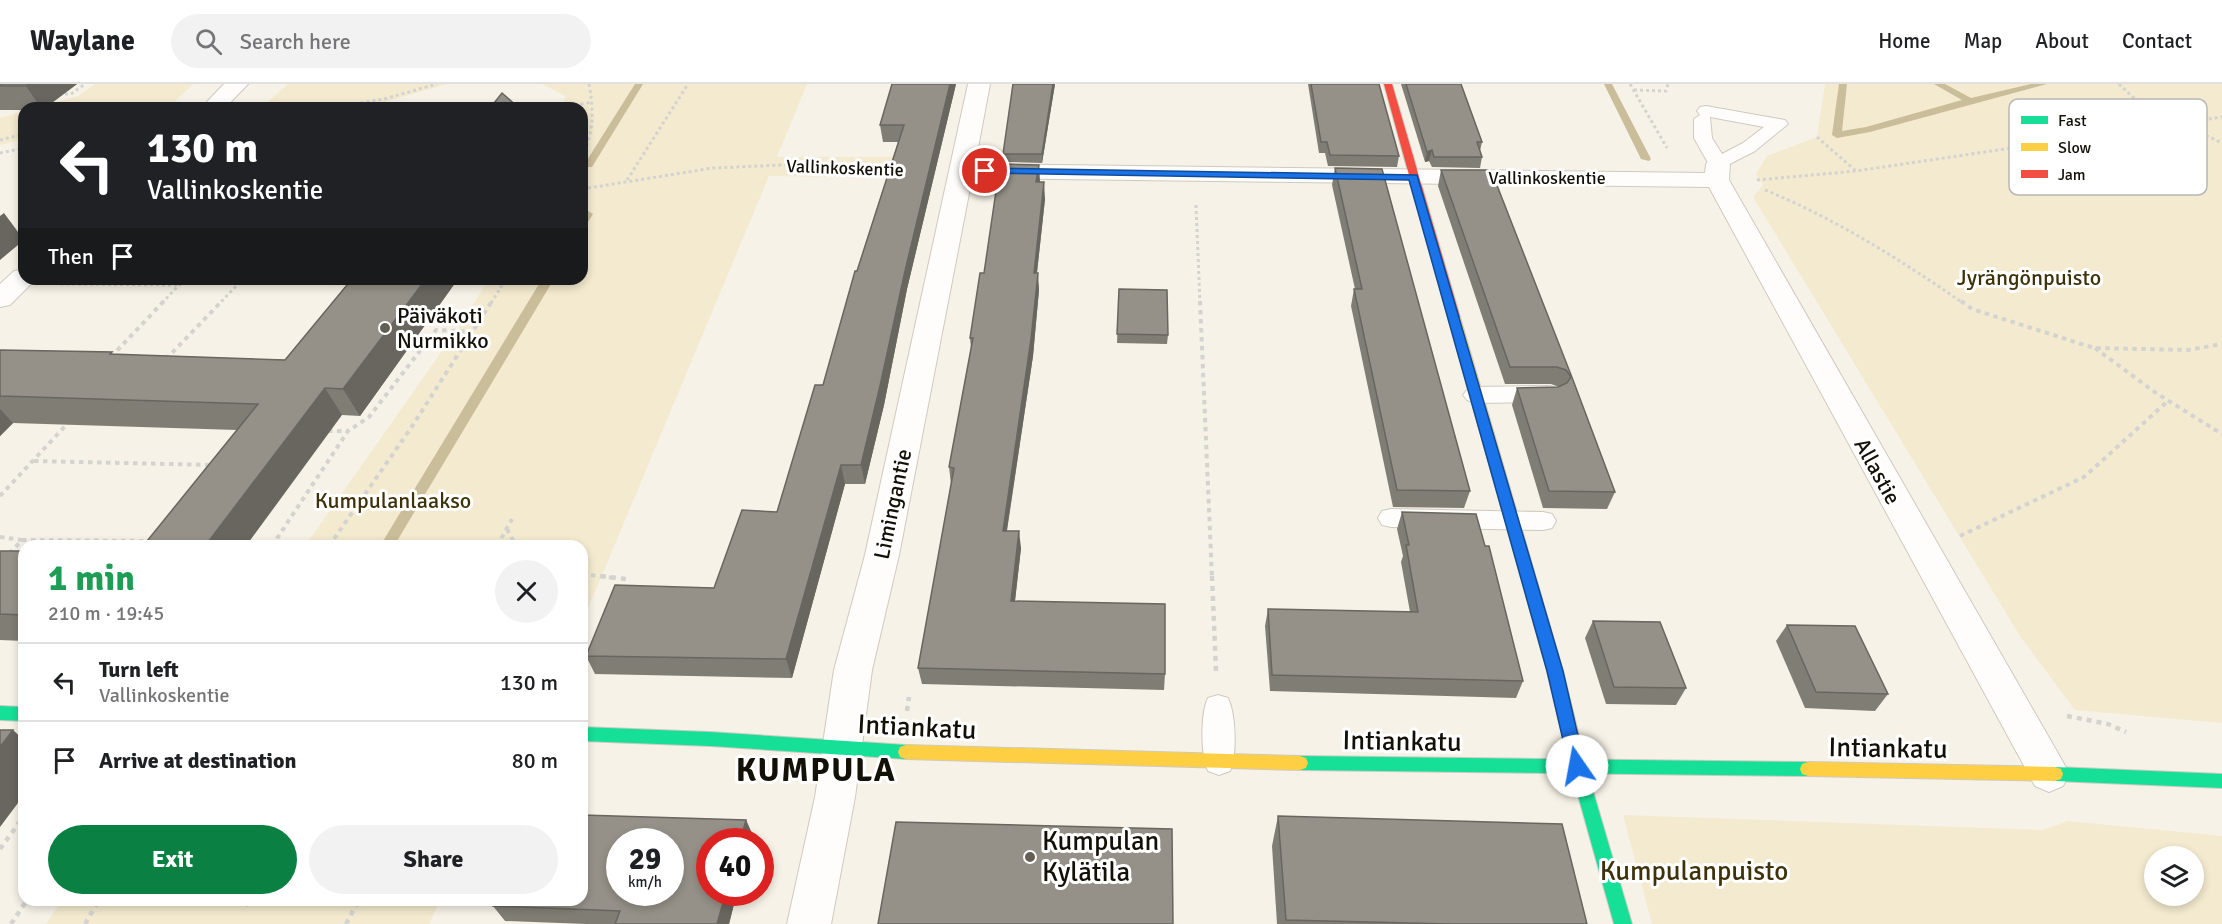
<!DOCTYPE html>
<html lang="en">
<head>
<meta charset="utf-8">
<style>
	:root { --surface:#fff; --page:#f2f2f2; --text:#202124; --muted:#757577; --line:#e0e0e0; --accent:#0b8043 }
	body { margin:0; font-family:Signika,sans-serif; background:var(--page); color:var(--text); height:100vh; display:flex; flex-direction:column; font-size:22px; white-space:nowrap }
	* { box-sizing:border-box; margin:0 }
	p { font-size:20px; color:var(--muted) }
	.icon { flex:none; width:33px; height:33px; fill:none; stroke:currentColor; stroke-width:2; stroke-linecap:round; stroke-linejoin:round }
	.map { position:relative; flex:1; overflow:hidden }
	.side { position:absolute; left:18px; top:456px; width:570px; height:366px; display:flex; flex-direction:column; background:var(--surface); border-radius:18px; box-shadow:0 3px 9px #0003 }
	.side>* { flex:none }
	.guide { position:absolute; left:18px; top:18px; width:570px; height:183px; border-radius:18px; box-shadow:0 3px 9px #0003; background:#202124; color:#fff; overflow:hidden }
	.controls { position:absolute; left:2144px; top:762px; display:grid; gap:12px }
	.controls a { display:grid; place-items:center; width:60px; height:60px; border-radius:50%; background:var(--surface); box-shadow:0 3px 9px #0003; font-size:30px }
	.speed { position:absolute; left:606px; top:744px; display:flex; gap:12px; font-size:30px; font-weight:700; text-align:center }
	.speed>* { display:grid; place-content:center; width:78px; height:78px; border-radius:50%; background:var(--surface); box-shadow:0 3px 9px #0003; line-height:1 }
	.speed small { font-size:15px; font-weight:400 }
	.speed .limit { border:9px solid #d22; background:#fff; color:#111 }
	.pin { position:absolute; display:grid; place-items:center; width:51px; height:51px; color:#fff; margin:-26px; border:3px solid #fff; border-radius:50%; box-shadow:0 2px 6px #0007 }
	.me { position:absolute; width:66px; margin:-33px; rotate:348deg; stroke-linejoin:round; filter:drop-shadow(0 0 4px #0008) }
	.turn { display:flex; align-items:center; gap:21px; height:126px; padding:0 30px; font-size:27px }
	.turn .icon { width:78px; height:78px; stroke-width:2.5 }
	.turn b { display:block; font-size:42px; line-height:51px }
	.then { display:flex; align-items:center; height:57px; padding:0 30px; background:#0003; gap:12px; font-size:22px }
	.round { display:grid; place-items:center; flex:none; width:63px; height:63px; border-radius:32px; background:var(--page) }
	.overview { display:flex; align-items:center; justify-content:space-between; height:102px; padding:0 30px }
	h1 { font-size:36px; font-weight:700; line-height:45px; color:#1e9e55 }
	.primary-button { display:flex; gap:12px; margin-top:auto; padding:12px 30px }
	.primary-button a { flex:1; height:69px; border-radius:36px; background:var(--accent); color:#fff; font-size:24px; font-weight:700; line-height:69px; text-align:center }
	.primary-button a+a { background:var(--page); color:var(--text) }
	ul { padding:0; list-style:none }
	li { display:flex; align-items:center; gap:18px; height:78px; padding:0 30px; border-top:2px solid var(--line) }
	li div { flex:1 }
	li b { display:block; font-size:22px }
	li em { font-style:normal }
	header { display:flex; align-items:center; gap:36px; box-sizing:border-box; height:84px; padding:0 30px; background:var(--surface); border-bottom:2px solid var(--line) }
	header strong { font-size:28px }
	nav { display:flex; gap:33px; margin-inline-start:auto; font-size:21px }
	.search { width:420px; height:54px; background:var(--page); display:flex; align-items:center; gap:15px; box-sizing:border-box; padding:0 21px; border-radius:33px; color:var(--muted); font-size:22px }
	.map>svg:first-child { display:block }
	.green { fill:#f3eacf; fill-rule:evenodd }
	.lines { fill:none; stroke-linecap:round; stroke-linejoin:round }
	.stream { fill:#cabd99; fill-rule:evenodd }
	.lane-casing { stroke:#cfcac0; stroke-width:2 }
	.street-casing { stroke:#cfcac0; stroke-width:2 }
	.fast-casing { stroke:#cfcac0; stroke-width:2 }
	.slow-casing { stroke:#cfcac0; stroke-width:2 }
	.jam-casing { stroke:#cfcac0; stroke-width:2 }
	.path-far2 { stroke:#d4d3d0; stroke-width:3; stroke-dasharray:3 3; stroke-linecap:butt }
	.path-far1 { stroke:#d4d3d0; stroke-width:4; stroke-dasharray:4.5 4.5; stroke-linecap:butt }
	.path { stroke:#d4d3d0; stroke-width:4.5; stroke-dasharray:5 5; stroke-linecap:butt }
	.lane { fill:#fefdfb; fill-rule:evenodd }
	.street { fill:#fefdfb; fill-rule:evenodd }
	.fast { fill:#16e098; fill-rule:evenodd }
	.slow { fill:#ffcf43; fill-rule:evenodd }
	.jam { fill:#f24e42; fill-rule:evenodd }
	.wall { fill:#807d75; fill-rule:evenodd }
	.shaded-wall { fill:#68665f }
	.building { fill:#959188; stroke:#68665f; stroke-width:1.5; fill-rule:evenodd }
	.route { fill:#1a73e8; stroke:#114b97; stroke-width:1.5 }
	.poi-dot { fill:#635f55; stroke:#fff; stroke-width:2 }
	.labels { text-anchor:middle; stroke-width:6; stroke-linejoin:round; paint-order:stroke }
	.far-street-label { font-size:18px; fill:#131007; stroke:#fff }
	.park-label { font-size:22px; fill:#3e320a; stroke:#fff }
	.poi-label { font-size:22px; fill:#131007; stroke:#fff; text-anchor:start }
	.street-label { font-size:22px; fill:#131007; stroke:#fff }
	.near-street-label { font-size:27px; fill:#131007; stroke:#fff }
	.near-poi-label { font-size:27px; fill:#131007; stroke:#fff; text-anchor:start }
	.near-park-label { font-size:27px; fill:#3e320a; stroke:#fff }
	.near-district-label { font-size:33px; font-weight:bold; letter-spacing:1.5px; fill:#131007; stroke:#fff }
	.key { fill:#fff; stroke:#b8b7b5; stroke-width:1.5 }
	.key-label { font-size:16px; fill:#131007 }
</style>
</head>
<body>
<header>
<strong>Waylane</strong>
<div class="search"><svg class="icon" aria-label="search" viewBox="0 0 24 24"><circle cx="10" cy="10" r="6"/><path d="M15 15l6 6"/></svg>Search here</div>
<nav><a>Home</a><a>Map</a><a>About</a><a>Contact</a></nav>
</header>
<div class="map">
<svg width="2222" height="840" viewBox="0 0 2222 840">
	<rect width="100%" height="100%" fill="#f7f2e7"/>
	<g class="green">
		<path d="M95,0h98l-25,24h-134l44,-12z"/>
		<path d="M288,0h159l-83,24h-103z"/>
		<path d="M542,0h265l-30,73h126l-3,21 -131,-2 -187,447v-77h-277l151,-215 33,-52h93v-171h-19l2,-12z"/>
		<path d="M1825,0h397v639l-147,-13 -55,-74 -267,-439 10,-12 -7,-11 11,-18 50,-19z"/>
		<path d="M24,27v28l-24,6v-27z"/>
		<path d="M1623,731l420,15 25,-9 154,15v88h-570zM2154,772h39v40h-39z"/>
		<path d="M62,816h378l-11,24h-383z"/>
	</g>
	<g class="lines">
		<g class="stream">
			<path d="M635,0h8l-51,83h-6l-2,-2z"/>
			<path d="M1604,0h8l39,75 -2,2 -8,-2z"/>
			<path d="M1839,0h8l-5,47 24,-4 96,-27 -28,-16h11l26,14 60,-14h16l-177,48 -33,6 -5,-3z"/>
			<path d="M588,127l5,3 -7,11 -4,1v-11z"/>
			<path d="M542,195h12l-160,267h-14z"/>
		</g>
		<defs>
			<g id="lane">
				<path d="M1706,22l73,13 6,1 3,4 -33,27 -37,19 -7,-2 -17,-30v-19l6,-4 -3,-4 3,-4zM1710,33l54,10 -21,16 -21,11 -10,-16z"/>
				<path d="M1550,302l8,3 4,5 -4,5 -8,3 -75,1 -8,-3 -4,-5 4,-5 8,-3z"/>
				<path d="M1391,425l152,3 9,2 4,7 -4,7 -9,2 -152,-3 -9,-2 -4,-7 4,-7z"/>
				<path d="M1218,611l10,3c8,16 9,58 2,73l-11,4 -11,-4c-7,-15 -8,-57 0,-73z"/>
			</g>
			<g id="street">
				<path d="M224,0h24l-23,24h-24z"/>
				<path d="M968,0h22l-15,80 730,9 1,-9 4,-5 8,-2 8,2 4,5 -1,16 334,582 6,12 -6,12 -14,6 -14,-6 -326,-599 -737,-9 -73,377 -27,115 -17,127 -24,127h-44l28,-127 19,-127 31,-115z"/>
				<path d="M24,185v10h12l-26,26 -10,2v-23l14,-13z"/>
			</g>
			<g id="fast">
				<path d="M0,622l24,1v14l-24,-1z"/>
				<path d="M582,643l128,5 196,13 6,2 2,5 -2,5 -6,2 -196,-13 -128,-5z"/>
				<path d="M1300,672l508,6 6,2 2,5 -2,5 -6,2 -508,-6 -6,-2 -2,-5 2,-5z"/>
				<path d="M2055,683l167,7v14l-167,-7 -6,-2 -2,-5 2,-5z"/>
				<path d="M1582,690l6,2 2,5 42,143h-18l-40,-143 2,-5z"/>
			</g>
			<g id="slow">
				<path d="M1454,229l6,4 103,354 27,110 -2,5 -6,2 -6,-2 -2,-5 -27,-110 -99,-354z"/>
				<path d="M906,661l394,11 6,2 2,5 -2,5 -6,2 -394,-11 -6,-2 -2,-5 2,-5z"/>
				<path d="M1808,678l247,5 6,2 2,5 -2,5 -6,2 -247,-5 -6,-2 -2,-5 2,-5z"/>
			</g>
			<path id="jam" d="M1384,0h8l68,233 -2,2h-8l-2,-2z"/>
		</defs>
		<use href="#lane" class="lane-casing"/>
		<use href="#street" class="street-casing"/>
		<use href="#fast" class="fast-casing"/>
		<use href="#slow" class="slow-casing"/>
		<use href="#jam" class="jam-casing"/>
		<g class="path-far2">
			<path d="M1630,0l37,64"/>
			<path d="M2119,0l20,19 83,40"/>
			<path d="M1634,6l32,1 2,-7"/>
			<path d="M59,10h12l14,-10"/>
			<path d="M331,24l53,-9 53,-15"/>
			<path d="M563,24l29,-6"/>
			<path d="M1817,53l39,34"/>
			<path d="M0,56l24,-6"/>
			<path d="M0,69l24,-5"/>
			<path d="M582,73c12,-25 12,-46 7,-73"/>
			<path d="M627,96l61,-96"/>
			<path d="M1757,96l99,-9 366,-54"/>
			<path d="M582,105l131,-21 70,-3 112,4"/>
			<path d="M1765,106c71,29 134,69 198,113"/>
			<path d="M1196,121l4,98"/>
			<path d="M198,196l42,2 -20,21"/>
			<path d="M240,198l114,2"/>
			<path d="M60,200l118,1"/>
			<path d="M162,219l17,-18 19,-6"/>
			<path d="M491,219l15,-24"/>
		</g>
		<g class="path-far1">
			<path d="M1200,217l12,277"/>
			<path d="M1961,217l11,8 122,39 94,2 34,-6"/>
			<path d="M2095,264l61,45 66,41"/>
			<path d="M111,273l53,-56"/>
			<path d="M166,275l56,-58"/>
			<path d="M328,347h19"/>
			<path d="M34,377l179,4"/>
			<path d="M0,412l69,-74"/>
			<path d="M507,445l9,17"/>
			<path d="M1960,452l124,-59 85,-77"/>
			<path d="M0,453l22,3 -13,14"/>
			<path d="M22,456l128,1"/>
			<path d="M272,462l76,-115 21,-14 67,-87 36,2"/>
			<path d="M329,462l84,-121 79,-124"/>
			<path d="M497,462l15,-27"/>
			<path d="M582,490l32,4"/>
		</g>
		<g class="path">
			<path d="M601,492l25,3"/>
			<path d="M1212,492l4,95"/>
			<path d="M907,627l2,-14"/>
			<path d="M2067,632l41,8 18,8"/>
			<path d="M0,765l24,-33"/>
			<path d="M246,822l4,-6"/>
			<path d="M11,840l16,-24"/>
			<path d="M85,840l14,-24"/>
			<path d="M346,840l13,-24"/>
		</g>
		<use href="#lane" class="lane"/>
		<use href="#street" class="street"/>
		<use href="#fast" class="fast"/>
		<use href="#slow" class="slow"/>
		<use href="#jam" class="jam"/>
	</g>
	<g class="wall">
		<path d="M0,0h77l-32,24h-21v2h-24z"/>
		<path d="M956,0l-49,205 -23,116 -19,79h-20l-53,194 -197,-4 -9,-18 128,-68 63,-76 46,-127 34,-114 41,-129h-15l-3,-17z"/>
		<path d="M1055,0l-13,79 -38,-1 -1,-8z"/>
		<path d="M1308,0h71l20,72 -2,11 -69,-1 -3,-13h-6z"/>
		<path d="M1401,0h60l21,58 -2,9 2,6 -2,11 -48,-1 -3,-6 -4,1z"/>
		<path d="M1335,84l135,323 -6,17 -71,-1 -42,-201 3,-17h1l-23,-104z"/>
		<path d="M1441,86l132,210 42,112 -8,17 -64,-1 -31,-103 5,-17 42,-1 -8,-3h-46l-67,-198z"/>
		<path d="M1039,98l6,17 -8,74 2,17 -6,66 -26,175 14,17 -6,53 150,73 -1,16 -242,-6 -4,-16 33,-184 -2,-17 22,-119 -1,-10 14,-65z"/>
		<path d="M352,195h106l-98,137 -18,-1 -105,15 -224,-7 -13,13v-86l285,10z"/>
		<path d="M1119,205l49,46 -1,9 -50,-1z"/>
		<path d="M1402,428l121,169 -7,17 -246,-7 -5,-65 3,-17 142,3 -9,-50 2,-6 -6,-27z"/>
		<path d="M0,467h24v90l-24,-1z"/>
		<path d="M1593,537l93,67 -10,17 -70,-1 -21,-66z"/>
		<path d="M1787,541l101,69 -13,17 -70,-3 -29,-67z"/>
		<path d="M582,731l164,5 7,16 -2,6h-41v50h27l-8,32h-143l-81,-3 -12,-15 3,-6h86zM620,758h50v50h-50z"/>
		<path d="M1278,732l309,108h-310l-5,-78z"/>
	</g>
	<g class="shaded-wall">
		<path d="M29,0h48l-32,24h-4l-15,-22z"/>
		<path d="M950,0h6l-49,205 -23,116 -19,79 -4,-19 44,-194z"/>
		<path d="M1053,0h2l-13,79v-9z"/>
		<path d="M1432,66l-3,11 -4,1 2,-10z"/>
		<path d="M1039,81l1,16 -3,18 -1,-17z"/>
		<path d="M1044,98l1,17 -10,91 -1,-17z"/>
		<path d="M4,129l20,27 -24,20v-44z"/>
		<path d="M1038,189l1,17 -6,66 -29,192 -1,-17z"/>
		<path d="M426,195h32l-98,137 -17,-27z"/>
		<path d="M325,304l17,27 -96,131h-41z"/>
		<path d="M0,325l13,14 -13,13z"/>
		<path d="M841,381l4,19 -53,194 -6,-19z"/>
		<path d="M1019,447l2,17 -8,70 -2,-17z"/>
		<path d="M13,646l11,10v55l-24,32v-80z"/>
		<path d="M746,736l7,16 -2,6h-11z"/>
		<path d="M726,808h11l-8,32h-12z"/>
	</g>
	<g class="building">
		<path d="M0,0h29l-3,2h-26z"/>
		<path d="M892,0h58l-45,187 -25,115 -19,79h-20l-55,194 -200,-3 29,-71 99,3 28,-78 35,2 38,-127h8l32,-114h2l47,-146h-24z"/>
		<path d="M1013,0h40l-11,70h-39z"/>
		<path d="M1311,0h68l20,72 -69,-1 -3,-13h-6z"/>
		<path d="M1406,0h55l21,58h-5l5,15h-48l-2,-7 -5,2z"/>
		<path d="M502,9l17,15h-29z"/>
		<path d="M1000,80l39,1 -3,17h8l-10,91h4l-7,66 -28,192h16l-8,70 154,3v70l-247,-6 36,-200 -5,-1 24,-129h-3l10,-65h4z"/>
		<path d="M1335,84l47,1 88,322 -73,-1 -43,-201h8z"/>
		<path d="M1441,86h50l82,210 42,112 -66,-1 -32,-103 41,-1 9,-4 4,-6 -5,-7 -9,-3h-47z"/>
		<path d="M352,195h74l-83,110 -18,-1 -120,158h-62l115,-142 -258,-8v-46l112,2 -2,2 175,6z"/>
		<path d="M1119,205l48,1 1,45 -51,-1z"/>
		<path d="M1402,428l74,2 9,32h4l34,135 -251,-6 -4,-66 150,3 -12,-67h3z"/>
		<path d="M0,467h24v64l-24,-1z"/>
		<path d="M1593,537l67,1 26,66 -72,-1z"/>
		<path d="M1787,541l68,1 33,68 -72,-2z"/>
		<path d="M0,646h13l-13,17z"/>
		<path d="M582,731l164,5 -6,22h-30v50h16l-9,32h-102l5,-13 -127,-5 3,-6h86zM620,758h50v50h-50z"/>
		<path d="M1278,732l284,8 25,100h-137l-164,-4z"/>
		<path d="M896,738l276,7 1,95h-295z"/>
	</g>
	<path class="route" d="M985,84l432,7 146,496 22,95 -2,5 -6,2 -6,-2 -2,-5 -22,-95 -138,-491 -428,-7 -1,-2z"/>
	<g class="poi-dot">
		<circle cx="385" cy="244" r="6"/>
		<circle cx="1030" cy="773" r="6"/>
	</g>
	<g class="labels">
		<g class="far-street-label">
			<text transform="translate(845 84) rotate(2)" y="6">Vallinkoskentie</text>
			<text x="1547" y="100">Vallinkoskentie</text>
		</g>
		<g class="park-label">
			<text x="2029" y="201">Jyrängönpuisto</text>
			<text x="393" y="424">Kumpulanlaakso</text>
		</g>
		<g class="poi-label">
			<text x="397" y="239">Päiväkoti<tspan x="397" dy="25">Nurmikko</tspan></text>
		</g>
		<g class="street-label">
			<text transform="translate(1878 387) rotate(61)" y="8">Allastie</text>
			<text transform="translate(892 420) rotate(-78)" y="8">Limingantie</text>
		</g>
		<g class="near-street-label">
			<text transform="translate(917 643) rotate(3)" y="9">Intiankatu</text>
			<text transform="translate(1402 657) rotate(1)" y="9">Intiankatu</text>
			<text transform="translate(1888 664) rotate(1)" y="9">Intiankatu</text>
		</g>
		<g class="near-poi-label">
			<text x="1042" y="766">Kumpulan<tspan x="1042" dy="31">Kylätila</tspan></text>
		</g>
		<g class="near-park-label">
			<text x="1694" y="796">Kumpulanpuisto</text>
		</g>
		<g class="near-district-label">
			<text x="816" y="697">KUMPULA</text>
		</g>
	</g>
	<rect x="2009" y="15" width="198" height="96" rx="9" class="key"/>
	<rect x="2021" y="32" width="27" height="8" fill="#16e098"/>
	<rect x="2021" y="59" width="27" height="8" fill="#ffcf43"/>
	<rect x="2021" y="86" width="27" height="8" fill="#f24e42"/>
	<g class="key-label">
		<text x="2058" y="42">Fast</text>
		<text x="2058" y="69">Slow</text>
		<text x="2058" y="96">Jam</text>
	</g>
</svg>
<div class="controls">
<a><svg class="icon" aria-label="layers" viewBox="0 0 24 24"><path d="M12 4l9 5-9 5-9-5zM3 14l9 5 9-5"/></svg></a>
</div>
<div class="speed"><div>29<small>km/h</small></div><div class="limit">40</div></div>
<div class="pin" style="left:985px;top:87px;background:#d93025"><svg class="icon" aria-label="arrive" viewBox="0 0 24 24"><path d="M6 21V4h12l-3 4 3 4H6"/></svg></div>
<svg class="me" style="left:1577px;top:682px" viewBox="-20 -20 40 40"><circle r="19" fill="#fff"/><path d="M0-13L10 11 0 6-10 11z" fill="#1a73e8"/></svg>
<div class="guide">
<div class="turn"><svg class="icon" aria-label="left" viewBox="0 0 24 24"><path d="M17 20v-9H6M10 6l-5 5 5 5"/></svg><div><b>130 m</b>Vallinkoskentie</div></div>
<div class="then">Then<svg class="icon" aria-label="arrive" viewBox="0 0 24 24"><path d="M6 21V4h12l-3 4 3 4H6"/></svg></div>
</div>
<section class="side">
<div class="overview"><div><h1>1 min</h1><p>210 m · 19:45</p></div><a class="round"><svg class="icon" aria-label="close" viewBox="0 0 24 24"><path d="M6 6l12 12M18 6L6 18"/></svg></a></div>
<ul>
<li><svg class="icon" aria-label="left" viewBox="0 0 24 24"><path d="M17 20v-9H6M10 6l-5 5 5 5"/></svg><div><b>Turn left</b><p>Vallinkoskentie</p></div><em>130 m</em></li>
<li><svg class="icon" aria-label="arrive" viewBox="0 0 24 24"><path d="M6 21V4h12l-3 4 3 4H6"/></svg><div><b>Arrive at destination</b></div><em>80 m</em></li>
</ul>
<div class="primary-button"><a>Exit</a><a>Share</a></div>
</section>
</div>
</body>
</html>
